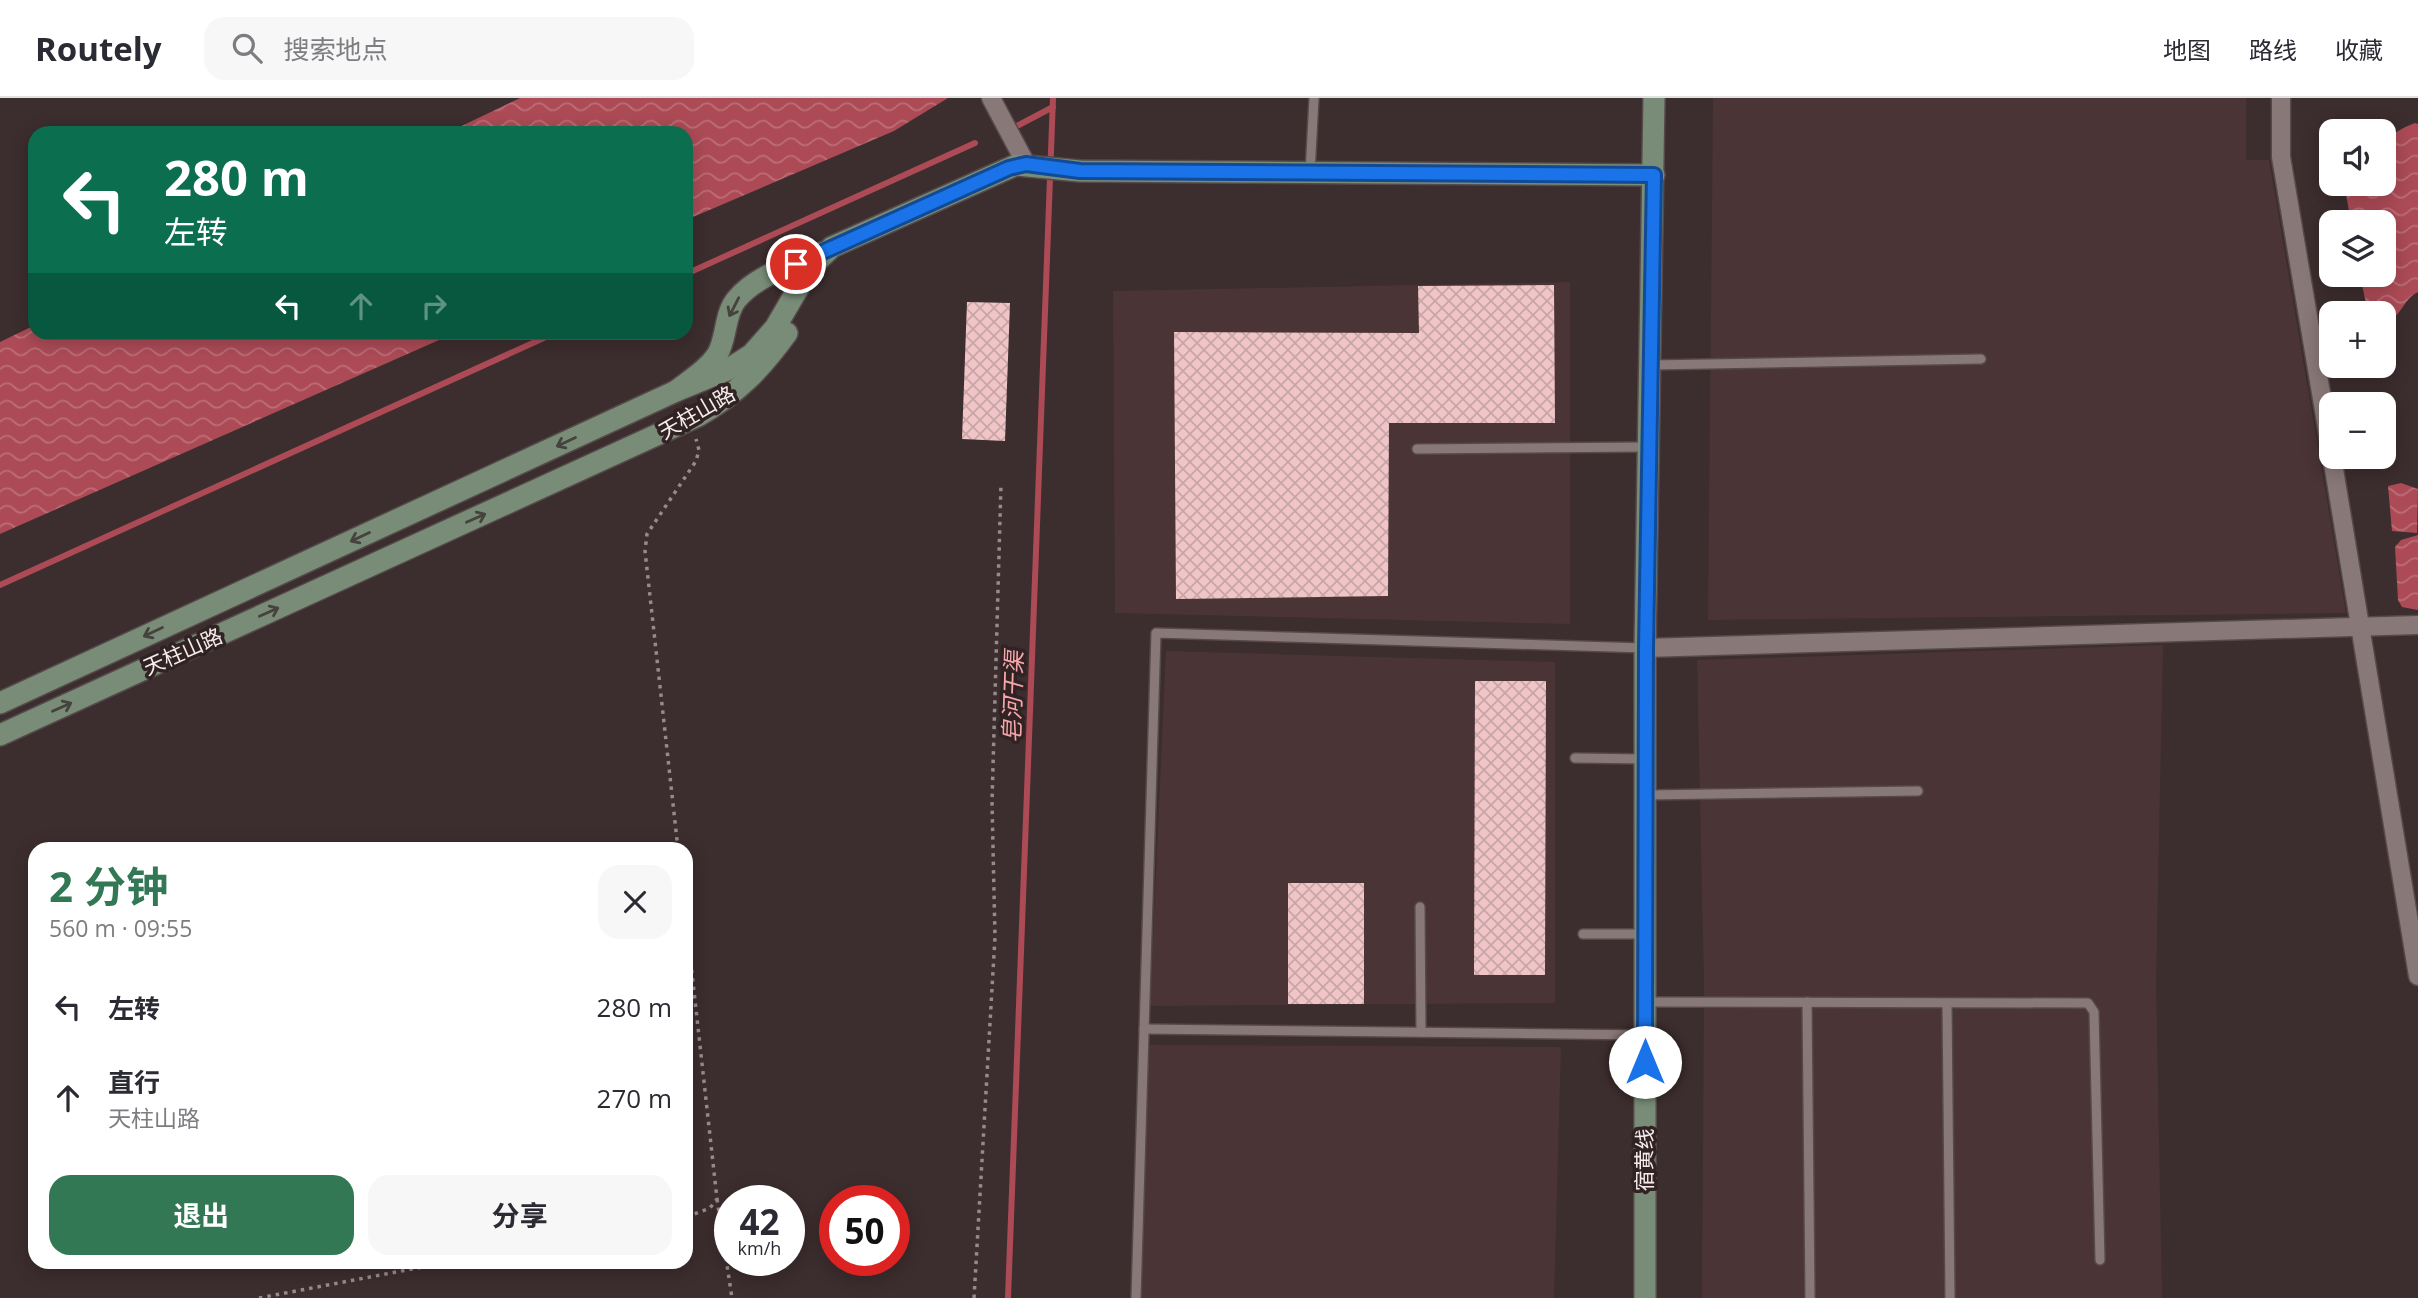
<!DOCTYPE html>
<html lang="zh">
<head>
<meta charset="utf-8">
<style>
	:root { --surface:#fff; --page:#f7f7f7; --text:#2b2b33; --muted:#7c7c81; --line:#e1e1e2; --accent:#327855 }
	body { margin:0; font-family:"Open Sans","Noto Sans SC",sans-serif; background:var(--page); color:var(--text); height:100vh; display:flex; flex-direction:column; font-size:26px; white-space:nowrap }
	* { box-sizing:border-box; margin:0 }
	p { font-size:23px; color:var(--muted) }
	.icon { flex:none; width:38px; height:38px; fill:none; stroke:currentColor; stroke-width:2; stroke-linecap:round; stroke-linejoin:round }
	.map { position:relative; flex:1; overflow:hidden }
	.details { position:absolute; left:28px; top:744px; width:665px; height:427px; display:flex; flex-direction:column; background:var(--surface); border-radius:21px; box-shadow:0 4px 18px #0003 }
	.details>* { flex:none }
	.banner { position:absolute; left:28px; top:28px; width:665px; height:214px; border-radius:21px; box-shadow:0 4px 18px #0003; background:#0b6e4f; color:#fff; overflow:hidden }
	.controls { position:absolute; left:2319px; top:21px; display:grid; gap:14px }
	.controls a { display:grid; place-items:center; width:77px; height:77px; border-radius:14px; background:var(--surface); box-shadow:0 4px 18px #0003; font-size:35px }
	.speed { position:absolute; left:714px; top:1087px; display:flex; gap:14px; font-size:35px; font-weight:700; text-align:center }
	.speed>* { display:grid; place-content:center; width:91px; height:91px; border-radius:50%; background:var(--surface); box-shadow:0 4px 18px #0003; line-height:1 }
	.speed small { font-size:18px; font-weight:400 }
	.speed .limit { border:10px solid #d22; background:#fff; color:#111 }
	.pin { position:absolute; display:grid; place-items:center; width:60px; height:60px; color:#fff; margin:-30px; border:4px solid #fff; border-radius:50%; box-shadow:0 2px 7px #0007 }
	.me { position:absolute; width:77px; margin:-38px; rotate:0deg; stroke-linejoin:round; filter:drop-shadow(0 0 5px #0008) }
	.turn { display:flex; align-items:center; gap:24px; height:147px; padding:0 21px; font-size:32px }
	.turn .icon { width:91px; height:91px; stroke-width:2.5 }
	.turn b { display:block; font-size:49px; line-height:60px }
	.lanes { display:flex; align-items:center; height:66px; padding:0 21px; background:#0003; justify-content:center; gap:35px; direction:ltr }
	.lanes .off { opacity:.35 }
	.round { display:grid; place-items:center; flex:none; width:74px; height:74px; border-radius:21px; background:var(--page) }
	.overview { display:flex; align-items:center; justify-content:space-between; height:119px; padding:0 21px }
	h1 { font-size:42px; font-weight:700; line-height:52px; color:var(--accent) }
	.action { display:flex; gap:14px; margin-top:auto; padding:14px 21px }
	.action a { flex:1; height:80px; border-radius:21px; background:var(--accent); color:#fff; font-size:28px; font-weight:700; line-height:80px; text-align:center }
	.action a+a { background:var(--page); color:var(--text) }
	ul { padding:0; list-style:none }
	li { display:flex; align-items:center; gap:21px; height:91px; padding:0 21px }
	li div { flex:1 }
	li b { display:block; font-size:26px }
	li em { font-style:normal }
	header { display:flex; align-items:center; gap:42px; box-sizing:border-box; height:98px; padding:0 35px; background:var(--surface); border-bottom:2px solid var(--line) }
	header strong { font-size:33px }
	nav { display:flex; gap:38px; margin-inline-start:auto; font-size:24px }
	.search { width:490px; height:63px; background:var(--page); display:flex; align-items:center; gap:18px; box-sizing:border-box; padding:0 24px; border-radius:21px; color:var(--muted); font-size:26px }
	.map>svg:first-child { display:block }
	.built { fill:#4a3435 }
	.water { fill:url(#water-waves) }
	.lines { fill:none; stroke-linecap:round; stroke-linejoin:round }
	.stream { stroke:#ac4b56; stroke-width:6 }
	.building { fill:url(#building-cross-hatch) }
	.lane-casing { stroke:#554949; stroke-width:12 }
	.street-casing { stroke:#554949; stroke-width:21 }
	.secondary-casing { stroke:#554949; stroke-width:24 }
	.path { stroke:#978a8a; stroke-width:3.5; stroke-dasharray:3.5 5; stroke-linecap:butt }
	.lane { stroke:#897878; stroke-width:9 }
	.street { stroke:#897878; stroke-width:18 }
	.secondary { stroke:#788c78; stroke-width:21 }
	.oneway { stroke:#46423d }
	.route-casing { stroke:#114b97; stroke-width:18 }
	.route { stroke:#1a73e8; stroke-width:12 }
	.labels { text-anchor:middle; stroke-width:7; stroke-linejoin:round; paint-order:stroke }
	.street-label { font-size:21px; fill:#f6ecec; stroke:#312324 }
	.water-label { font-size:23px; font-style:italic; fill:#f6a7ac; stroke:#312324 }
</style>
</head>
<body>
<header>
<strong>Routely</strong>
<div class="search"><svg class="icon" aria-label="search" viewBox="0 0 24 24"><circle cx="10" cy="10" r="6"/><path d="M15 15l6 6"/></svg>搜索地点</div>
<nav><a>地图</a><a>路线</a><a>收藏</a></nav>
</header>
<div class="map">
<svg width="2418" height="1200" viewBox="0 0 2418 1200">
	<defs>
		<pattern id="water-waves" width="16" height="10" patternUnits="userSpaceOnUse" patternTransform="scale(1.75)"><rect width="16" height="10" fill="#ac4b56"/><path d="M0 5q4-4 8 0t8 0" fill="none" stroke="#bc6e77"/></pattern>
		<pattern id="building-cross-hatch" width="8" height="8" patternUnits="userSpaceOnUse" patternTransform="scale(1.75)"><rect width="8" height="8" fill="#f1c5c7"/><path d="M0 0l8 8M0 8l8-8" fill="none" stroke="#c7a6a7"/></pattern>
	</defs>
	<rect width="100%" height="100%" fill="#3c2d2e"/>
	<g class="built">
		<path d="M1713,0h533v62h23l77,453 -638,7z"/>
		<path d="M1570,184v342l-455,-11 -2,-322z"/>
		<path d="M2163,547l-7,337 6,316h-460l2,-313 -7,-325z"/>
		<path d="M1166,553l389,11v341l-405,3z"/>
		<path d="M1145,947l416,2 -7,251h-414z"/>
	</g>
	<g class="water">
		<path d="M520,0h428l-54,33 -208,89v-87h-239z"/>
		<path d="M2415,25l3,1v168c-15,7 -17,26 -34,32v-11h-16l-8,-38h24v-53h-33l-5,-28 8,-10h30c0,-36 -7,-46 31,-61z"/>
		<path d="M35,227v7l420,1 -455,201v-192z"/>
		<path d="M2401,385l17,6 -1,44 -25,-2 -4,-45z"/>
		<path d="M2418,437v75l-16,-3 -4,-7 -3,-53 6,-7z"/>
	</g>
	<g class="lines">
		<g class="stream">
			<path d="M1015,29l38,-20"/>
			<path d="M686,176l289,-131"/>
			<path d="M0,487l557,-253"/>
			<path d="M1008,1200l45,-1200"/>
		</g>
	</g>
	<g class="building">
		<path d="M1554,187l1,138h-166l-1,173 -212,3 -2,-267 245,1 -1,-47z"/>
		<path d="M967,204l43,1 -5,138 -43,-2z"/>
		<path d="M1475,583h71l-1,294h-71z"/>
		<rect x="1288" y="785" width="76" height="121"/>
	</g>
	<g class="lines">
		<defs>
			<g id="lane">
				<path d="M1310,75l4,-75"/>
				<path d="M1650,267l331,-6"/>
				<path d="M1417,351l230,-2"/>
				<path d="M1575,660l70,1"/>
				<path d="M1645,697l273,-4"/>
				<path d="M1420,809l1,125"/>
				<path d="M1583,836h60"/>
				<path d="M1647,904l441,1 6,9 6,248"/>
				<path d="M1807,904l3,296"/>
				<path d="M1947,905l3,295"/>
				<path d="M1144,931l501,6"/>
				<path d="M1136,1200l20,-665 488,15"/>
			</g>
			<g id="street">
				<path d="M991,0l35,66"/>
				<path d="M2281,0v59l50,295"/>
				<path d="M2332,359l86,519"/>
				<path d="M1645,550l773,-23"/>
			</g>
			<g id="secondary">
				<path d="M676,293l51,-21 25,-16 23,-26 35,-60 22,-21 184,-82 64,6 574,4"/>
				<path d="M0,605l676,-312c14,-11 31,-21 41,-36 10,-16 7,-40 19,-55 20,-25 57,-35 85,-47"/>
				<path d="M0,637l698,-319c39,-22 63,-47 89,-83"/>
				<path d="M1645,1200v-650l9,-550"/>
			</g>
		</defs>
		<use href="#lane" class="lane-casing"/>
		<use href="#street" class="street-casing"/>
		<use href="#secondary" class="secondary-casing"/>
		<g class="path">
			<path d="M678,751l-33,-298 2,-17 49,-73 3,-11 -3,-11"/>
			<path d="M686,821l31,280 -7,9 -24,9"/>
			<path d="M717,1101l15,99"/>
			<path d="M259,1200l190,-36"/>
			<path d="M974,1200l21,-361 -3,-135 9,-318"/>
		</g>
		<use href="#lane" class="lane"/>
		<use href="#street" class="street"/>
		<use href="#secondary" class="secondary"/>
	</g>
	<defs><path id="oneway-shaft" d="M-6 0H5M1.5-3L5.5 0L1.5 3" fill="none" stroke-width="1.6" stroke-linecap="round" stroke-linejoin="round" transform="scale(1.75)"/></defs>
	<g class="oneway">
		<use href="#oneway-shaft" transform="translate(734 209) rotate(117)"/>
		<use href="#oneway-shaft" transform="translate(566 344) rotate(155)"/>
		<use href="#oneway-shaft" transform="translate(476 420) rotate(-24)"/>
		<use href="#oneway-shaft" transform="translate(360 439) rotate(155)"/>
		<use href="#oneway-shaft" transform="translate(269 514) rotate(-24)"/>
		<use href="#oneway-shaft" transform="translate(153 534) rotate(155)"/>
		<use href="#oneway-shaft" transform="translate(62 609) rotate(-24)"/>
	</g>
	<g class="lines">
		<defs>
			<path id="route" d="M796,166l213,-96 17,-4 54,7 574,4 -8,473 -1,414"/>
		</defs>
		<use href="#route" class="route-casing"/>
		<use href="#route" class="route"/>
	</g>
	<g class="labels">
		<g class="street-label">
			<text transform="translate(697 315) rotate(-30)" y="7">天柱山路</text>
			<text transform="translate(183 554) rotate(-24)" y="7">天柱山路</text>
			<text transform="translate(1645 1062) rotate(-90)" y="7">宿黄线</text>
		</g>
		<g class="water-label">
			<text transform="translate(1013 599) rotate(-88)" y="8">皂河干渠</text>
		</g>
	</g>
</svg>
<div class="controls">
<a><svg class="icon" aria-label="sound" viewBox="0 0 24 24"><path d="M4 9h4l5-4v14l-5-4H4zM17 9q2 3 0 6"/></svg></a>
<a><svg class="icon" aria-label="layers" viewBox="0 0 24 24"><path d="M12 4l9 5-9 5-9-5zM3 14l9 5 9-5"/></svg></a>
<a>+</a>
<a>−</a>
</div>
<div class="speed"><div>42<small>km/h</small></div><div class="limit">50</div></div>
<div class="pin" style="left:796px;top:166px;background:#d93025"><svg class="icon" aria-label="arrive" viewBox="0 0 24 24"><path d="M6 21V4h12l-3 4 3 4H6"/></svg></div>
<svg class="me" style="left:1645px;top:964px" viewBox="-20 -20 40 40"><circle r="19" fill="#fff"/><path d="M0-13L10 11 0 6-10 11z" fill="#1a73e8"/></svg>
<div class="banner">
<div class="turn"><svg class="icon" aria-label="left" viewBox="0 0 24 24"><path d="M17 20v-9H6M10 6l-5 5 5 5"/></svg><div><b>280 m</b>左转</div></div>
<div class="lanes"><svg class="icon" aria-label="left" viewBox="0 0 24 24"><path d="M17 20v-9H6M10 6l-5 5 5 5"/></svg><svg class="icon off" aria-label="ahead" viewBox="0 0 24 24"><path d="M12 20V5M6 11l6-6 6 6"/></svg><svg class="icon off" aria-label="right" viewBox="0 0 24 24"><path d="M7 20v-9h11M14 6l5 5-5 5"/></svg></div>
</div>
<section class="details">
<div class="overview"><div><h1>2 分钟</h1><p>560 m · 09:55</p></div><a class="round"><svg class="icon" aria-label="close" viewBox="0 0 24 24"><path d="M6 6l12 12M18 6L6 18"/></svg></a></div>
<ul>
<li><svg class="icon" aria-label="left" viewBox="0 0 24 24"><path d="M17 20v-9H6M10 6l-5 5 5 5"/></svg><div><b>左转</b></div><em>280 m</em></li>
<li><svg class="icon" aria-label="ahead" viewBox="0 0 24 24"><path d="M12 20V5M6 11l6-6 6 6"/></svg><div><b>直行</b><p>天柱山路</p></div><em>270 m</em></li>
</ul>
<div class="action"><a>退出</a><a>分享</a></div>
</section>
</div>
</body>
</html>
